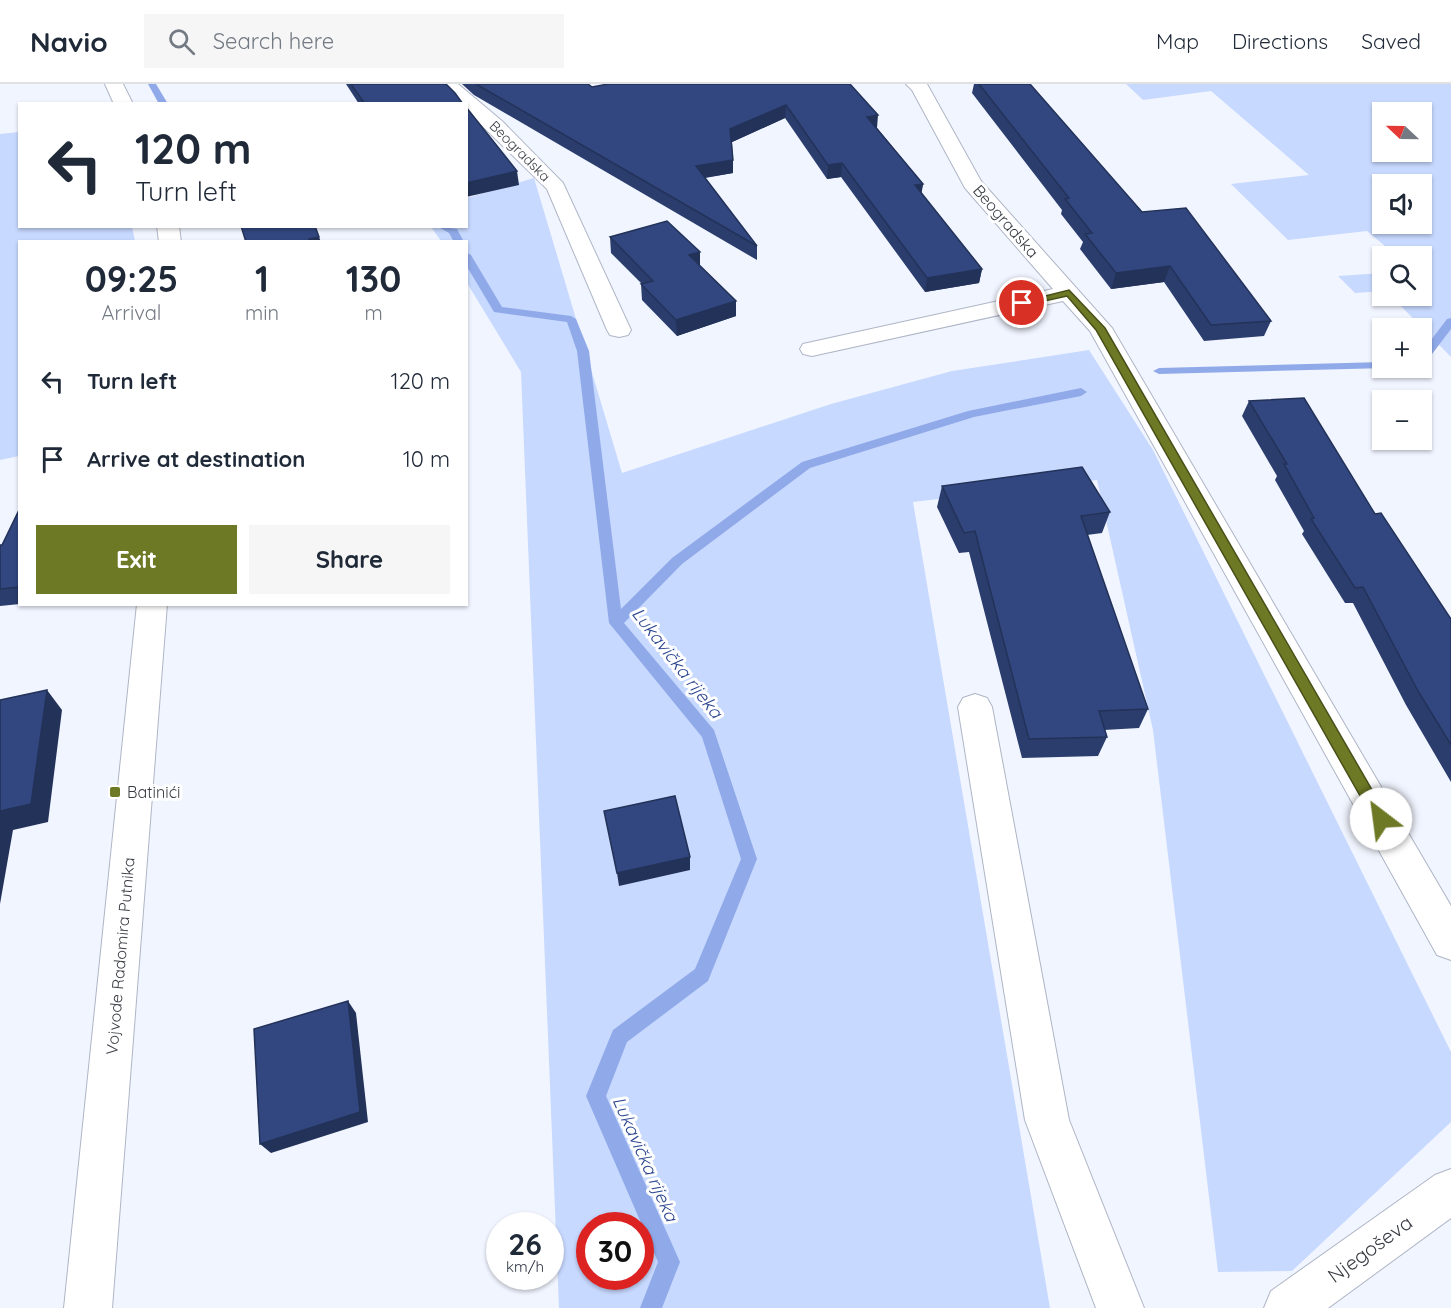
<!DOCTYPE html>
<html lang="en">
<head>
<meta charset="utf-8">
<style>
	:root { --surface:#fff; --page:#f6f6f7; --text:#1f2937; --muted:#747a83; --line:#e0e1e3; --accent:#6e7925 }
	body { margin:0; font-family:Quicksand,sans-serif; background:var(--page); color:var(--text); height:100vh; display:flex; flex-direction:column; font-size:22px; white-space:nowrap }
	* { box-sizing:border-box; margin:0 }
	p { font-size:20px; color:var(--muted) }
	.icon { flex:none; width:33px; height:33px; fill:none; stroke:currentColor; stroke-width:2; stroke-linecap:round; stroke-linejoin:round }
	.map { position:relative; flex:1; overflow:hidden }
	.details { position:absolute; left:18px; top:156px; width:450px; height:366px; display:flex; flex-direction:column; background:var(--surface); border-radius:0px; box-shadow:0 2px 4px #0004 }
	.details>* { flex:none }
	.top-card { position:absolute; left:18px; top:18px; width:450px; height:126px; border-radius:0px; box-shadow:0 2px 4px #0004; background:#fff; color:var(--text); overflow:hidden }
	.needle { width:39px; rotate:292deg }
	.controls { position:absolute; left:1372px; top:18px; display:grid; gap:12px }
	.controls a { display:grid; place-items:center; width:60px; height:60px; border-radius:0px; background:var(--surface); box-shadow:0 2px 4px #0004; font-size:30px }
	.speed { position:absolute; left:486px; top:1128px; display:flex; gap:12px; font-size:30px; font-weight:700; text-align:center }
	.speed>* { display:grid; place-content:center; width:78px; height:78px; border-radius:50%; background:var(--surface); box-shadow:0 2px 4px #0004; line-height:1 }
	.speed small { font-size:15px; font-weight:400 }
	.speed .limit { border:9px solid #d22; background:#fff; color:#111 }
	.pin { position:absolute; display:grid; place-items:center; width:51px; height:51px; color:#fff; margin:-26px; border:3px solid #fff; border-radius:50%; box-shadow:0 2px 6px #0007 }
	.me { position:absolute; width:66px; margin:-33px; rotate:330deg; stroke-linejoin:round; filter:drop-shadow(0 0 4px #0008) }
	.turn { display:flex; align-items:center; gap:21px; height:126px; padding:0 18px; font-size:27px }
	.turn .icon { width:78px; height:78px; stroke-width:2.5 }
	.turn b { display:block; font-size:42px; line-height:51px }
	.eta { display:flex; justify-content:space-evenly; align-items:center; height:102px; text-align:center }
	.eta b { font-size:36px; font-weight:700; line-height:42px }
	.action { display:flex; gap:12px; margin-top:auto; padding:12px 18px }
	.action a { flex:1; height:69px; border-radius:0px; background:var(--accent); color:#fff; font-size:24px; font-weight:700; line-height:69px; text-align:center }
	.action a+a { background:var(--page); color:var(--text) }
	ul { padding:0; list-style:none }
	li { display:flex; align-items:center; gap:18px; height:78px; padding:0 18px }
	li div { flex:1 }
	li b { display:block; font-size:22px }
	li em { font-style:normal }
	header { display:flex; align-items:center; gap:36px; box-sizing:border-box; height:84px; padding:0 30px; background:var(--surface); border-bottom:2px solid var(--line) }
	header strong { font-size:28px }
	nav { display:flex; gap:33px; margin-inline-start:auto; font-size:21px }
	.search { width:420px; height:54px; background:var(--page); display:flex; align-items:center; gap:15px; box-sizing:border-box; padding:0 21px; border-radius:0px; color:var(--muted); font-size:22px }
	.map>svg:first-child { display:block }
	.green { fill:#c8d9ff; fill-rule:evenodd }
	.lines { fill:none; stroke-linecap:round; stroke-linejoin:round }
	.stream { fill:#90aae9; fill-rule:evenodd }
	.minor-casing { stroke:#aeb5c5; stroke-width:2 }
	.major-casing { stroke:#aeb5c5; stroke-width:2 }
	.minor { fill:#fff; fill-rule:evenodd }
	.major { fill:#fff; fill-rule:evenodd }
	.wall { fill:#2b3d6d }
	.shaded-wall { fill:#233259 }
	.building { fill:#32477f; stroke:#233259; stroke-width:1.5 }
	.route { fill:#6e7925; stroke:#484f18; stroke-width:1.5 }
	.poi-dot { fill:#6e7925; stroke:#fff; stroke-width:2 }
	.labels { text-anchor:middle; stroke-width:6; stroke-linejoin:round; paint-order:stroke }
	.far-street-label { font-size:14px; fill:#393c43; stroke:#fff }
	.street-label { font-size:16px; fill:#393c43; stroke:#fff }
	.poi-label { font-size:16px; fill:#393c43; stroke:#fff; text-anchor:start }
	.water-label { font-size:18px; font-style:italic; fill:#2c4690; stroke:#fff }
	.near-street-label { font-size:20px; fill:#393c43; stroke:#fff }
</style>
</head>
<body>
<header>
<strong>Navio</strong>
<div class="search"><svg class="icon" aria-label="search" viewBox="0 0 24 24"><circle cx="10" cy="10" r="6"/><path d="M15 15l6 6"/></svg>Search here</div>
<nav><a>Map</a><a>Directions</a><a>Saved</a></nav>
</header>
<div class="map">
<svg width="1451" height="1224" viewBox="0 0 1451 1224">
	<rect width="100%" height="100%" fill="#f1f5ff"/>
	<g class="green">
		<path d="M1126,0h325v273l-60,-61h31v-40h-25l-30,-25 -79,9 -57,-56 78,-9 -98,-84 -68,9zM1383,28h39v40h-39zM1383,100h39v40h-39z"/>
		<path d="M19,48l1,94 112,1 3,14 -115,1 -1,214 -19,4v-326z"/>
		<path d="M534,94l88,295 209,-69 121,-33 137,-21 64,100 298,602v70l-159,149 -74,1 -65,-542 -56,-250 -184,22 137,806h-491l-38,-936 -54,-89 -1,-41 -25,-1 -10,-14 35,-1 1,-28zM590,1142h50v50h-50z"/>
		<path d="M1383,189v18l-28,2 -17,-17z"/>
	</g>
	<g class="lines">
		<g class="stream">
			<path d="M148,0h8l12,20h-9z"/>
			<path d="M437,142l20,3 7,13h-10l-5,-9z"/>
			<path d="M466,168l5,3 31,52 69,9 5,3 13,32 32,258 51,-51 130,-96 166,-51 113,-23 6,4 -6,4 -107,21 -164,51 -128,96 -58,59 90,107 43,129 -49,122 -81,61 -21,54 74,166 -18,46h-22l18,-46 -72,-166 27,-66 82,-61 46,-110 -39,-122 -93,-114 -32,-272 -10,-29 -73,-10 -28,-47z"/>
			<path d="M1451,234v11l-25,33 -4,1v-11l25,-33z"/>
			<path d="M1383,278v6h4l-228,6 -6,-3 6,-3z"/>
		</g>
		<defs>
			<g id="minor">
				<path d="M438,0h20l44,37 61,62 68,147 -3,5 -9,2 -9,-2 -3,-5 -60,-141 -81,-79v-6h-8z"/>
				<path d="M906,0h21l54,97 131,147 339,578v54l-14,-5 -347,-624 -27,-30 -251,55 -9,-2 -3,-5 3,-5 9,-2 241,-53 -88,-101 -53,-98z"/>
				<path d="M975,610l12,4 5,9 77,413 75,188h-48l-71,-188 -67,-413 5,-9z"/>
				<path d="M1451,1085v49l-123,90h-64l7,-17 164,-116z"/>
			</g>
			<g id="major">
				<path d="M105,0h18l10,20h-19z"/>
				<path d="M157,142h22l2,16h-22z"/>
				<path d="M137,520h30l-55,704h-48z"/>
			</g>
		</defs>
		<use href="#minor" class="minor-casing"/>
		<use href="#major" class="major-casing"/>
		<use href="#minor" class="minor"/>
		<use href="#major" class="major"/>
	</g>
	<g class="wall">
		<path d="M346,0h100l17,20h-104z"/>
		<path d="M462,0h126l4,3 258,-3 27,44 46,56 -2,9 61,76 -3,14 -54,9 -84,-115 -14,2 -42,-61 -53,24 1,18v13l-28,5 52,68v14l-283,-165z"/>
		<path d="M974,0h56l112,128 129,109 -7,15 -60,5 -40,-59 -53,7 -31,-40 3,-7 -22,-28 1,-4 -90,-117z"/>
		<path d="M610,153l90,29 36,35v15l-59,20 -35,-36 -1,-16h1l-31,-31z"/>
		<path d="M1249,317l126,113 76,105v163l-45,-77 -53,-102h-8l-43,-69 2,-3 -29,-51 2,-4 -35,-60z"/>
		<path d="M942,402l168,26 -8,21 -15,2 61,174 -9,19 -35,2 3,7 -9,19 -76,2 -53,-206 -10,1 -22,-46z"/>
		<path d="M20,424v96l-20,2v-61h2z"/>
	</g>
	<g class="shaded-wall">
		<path d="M786,21l-1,13 -55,25v-14z"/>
		<path d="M878,31l-1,13 -10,-11z"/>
		<path d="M733,76v13l-37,6v-13z"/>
		<path d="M842,79l-1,14 -14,2 1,-14z"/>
		<path d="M517,87l2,14 -53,12v-14z"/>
		<path d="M923,100l-2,13 -6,-12z"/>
		<path d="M319,153l2,5h-12v-3z"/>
		<path d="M700,168v15l-11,-12z"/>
		<path d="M1170,182l-6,16 -53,7 5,-16z"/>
		<path d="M982,185l-3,14 -54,9 2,-14z"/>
		<path d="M736,217v15l-59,20 -1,-16z"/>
		<path d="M47,606l15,20 -14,112 -35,8 -13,74v-93z"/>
		<path d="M690,773v13l-71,16 -2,-13z"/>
		<path d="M348,917l8,12 12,109 -97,31 -11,-9z"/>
	</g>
	<g class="building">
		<path d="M351,0h95l9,9 8,11h-98z"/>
		<path d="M476,0h112l4,3 16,-3h242l28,31 -11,2 56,67 -8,1 67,84 -55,9 -85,-115 -14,2 -42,-60 -56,24 3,31 -37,6 61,80z"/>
		<path d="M979,0h51l112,128 44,-4 85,113 -60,4 -41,-59 -54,7 -31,-39 7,-1 -27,-34 4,-1z"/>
		<path d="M466,23l51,64 -51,12z"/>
		<path d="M667,137l33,31 -11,3 47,46 -60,19 -35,-36 12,-3 -43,-44z"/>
		<path d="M241,142h74l4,11 -10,2v3h-63z"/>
		<path d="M1304,314l71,116 6,-1 70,106v126l-33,-54 -55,-104 -8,1 -44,-69 3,-1 -30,-54h3l-38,-63z"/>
		<path d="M1082,383l28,45 -29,4 67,193 -49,2 8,26 -78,2 -54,-208 -11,2 -22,-47z"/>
		<path d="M20,424v79l-20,2v-44h2z"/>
		<path d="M47,606l-16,114 -31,7v-111z"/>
		<path d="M675,712l15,61 -73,16 -13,-62z"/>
		<path d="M348,917l12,111 -100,32 -6,-115z"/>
	</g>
	<path class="route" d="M1069,206l36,38 281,486 2,5 -2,5h-10l-280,-494 -29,-34 -45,10 -5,-3z"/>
	<rect class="poi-dot" x="109" y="702" width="12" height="12" rx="3"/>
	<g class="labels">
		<g class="far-street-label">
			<text transform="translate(520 67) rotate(45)" y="5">Beogradska</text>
		</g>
		<g class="street-label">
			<text transform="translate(1006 137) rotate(49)" y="6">Beogradska</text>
			<text transform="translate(120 872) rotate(-85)" y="6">Vojvode Radomira Putnika</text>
		</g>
		<g class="poi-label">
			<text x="127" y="714">Batinići</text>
		</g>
		<g class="water-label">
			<text transform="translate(677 579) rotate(52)" y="6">Lukavička rijeka</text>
			<text transform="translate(645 1075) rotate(66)" y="6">Lukavička rijeka</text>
		</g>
		<g class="near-street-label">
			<text transform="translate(1370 1165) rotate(-36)" y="7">Njegoševa</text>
		</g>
	</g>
</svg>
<div class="controls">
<a><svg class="needle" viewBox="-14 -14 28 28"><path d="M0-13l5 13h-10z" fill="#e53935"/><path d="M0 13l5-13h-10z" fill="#747a83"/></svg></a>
<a><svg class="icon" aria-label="sound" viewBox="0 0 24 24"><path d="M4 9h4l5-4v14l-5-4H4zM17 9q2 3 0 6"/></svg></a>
<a><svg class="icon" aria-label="search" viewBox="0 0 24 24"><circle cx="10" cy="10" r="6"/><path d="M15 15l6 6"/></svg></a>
<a>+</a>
<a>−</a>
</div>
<div class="speed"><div>26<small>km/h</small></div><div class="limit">30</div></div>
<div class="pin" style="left:1022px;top:219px;background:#d93025"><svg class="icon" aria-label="arrive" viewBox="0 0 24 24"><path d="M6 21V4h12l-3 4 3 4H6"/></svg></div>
<svg class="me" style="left:1381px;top:735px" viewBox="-20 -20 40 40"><circle r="19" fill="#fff"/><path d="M0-13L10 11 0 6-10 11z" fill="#6e7925"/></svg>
<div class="top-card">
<div class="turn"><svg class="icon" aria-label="left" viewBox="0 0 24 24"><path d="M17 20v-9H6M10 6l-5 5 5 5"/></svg><div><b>120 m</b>Turn left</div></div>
</div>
<section class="details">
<div class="eta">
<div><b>09:25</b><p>Arrival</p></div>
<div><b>1</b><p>min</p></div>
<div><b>130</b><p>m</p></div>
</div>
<ul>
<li><svg class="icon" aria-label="left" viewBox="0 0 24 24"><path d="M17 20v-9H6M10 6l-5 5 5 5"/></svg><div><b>Turn left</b></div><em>120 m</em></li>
<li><svg class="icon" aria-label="arrive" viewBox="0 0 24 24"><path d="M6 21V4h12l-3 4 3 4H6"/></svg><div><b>Arrive at destination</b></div><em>10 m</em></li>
</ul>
<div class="action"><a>Exit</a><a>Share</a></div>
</section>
</div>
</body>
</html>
